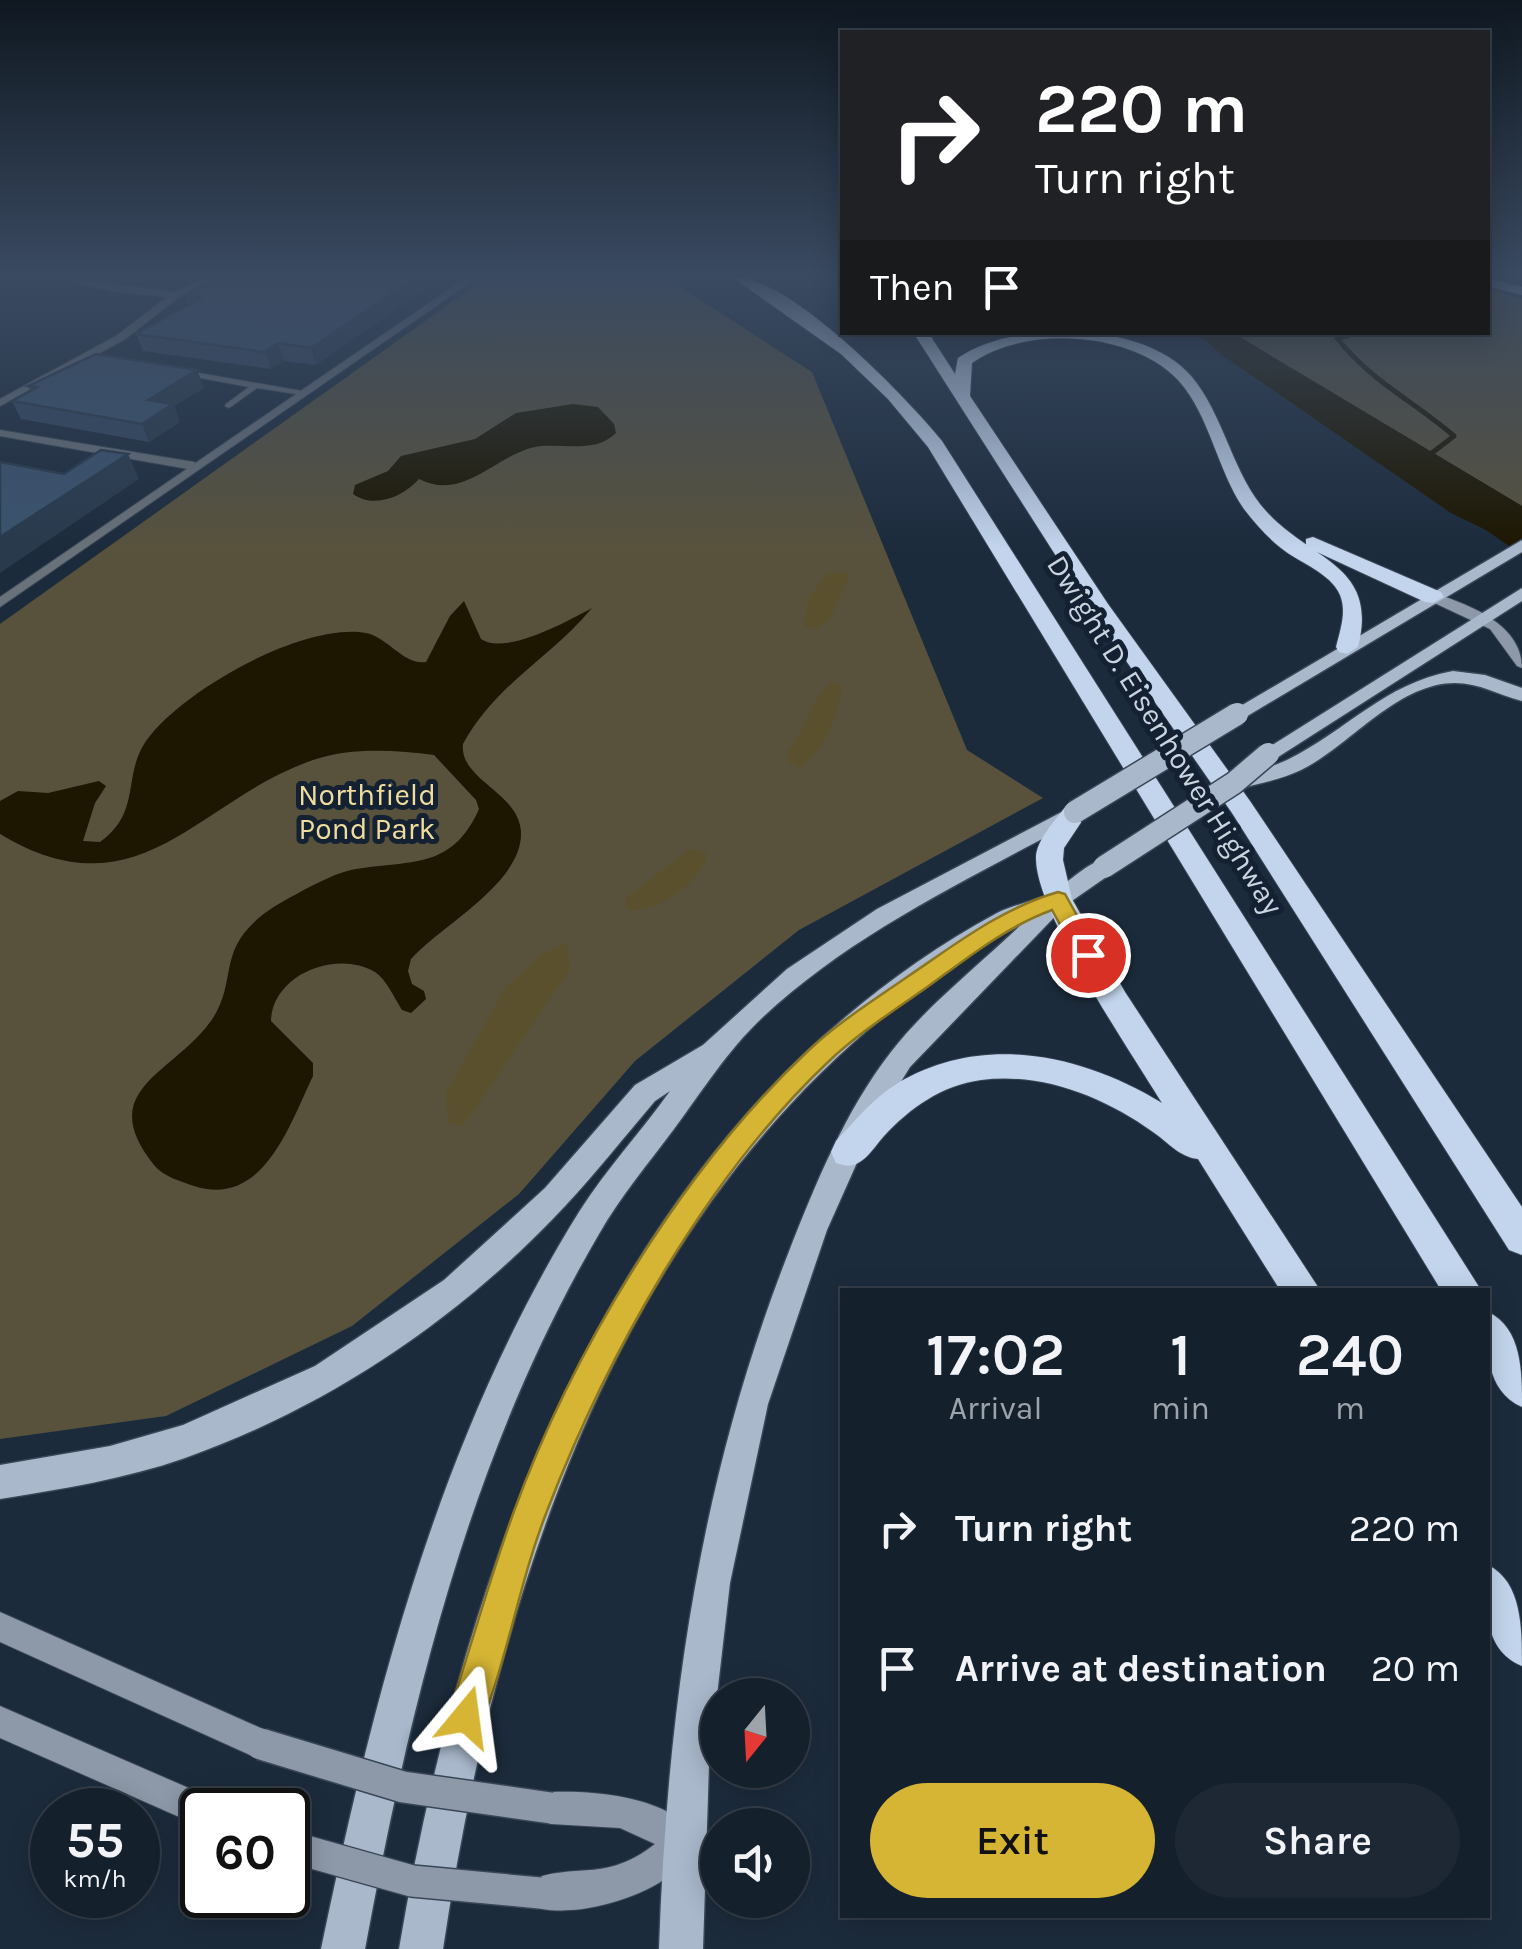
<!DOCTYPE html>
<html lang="en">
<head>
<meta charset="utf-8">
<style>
	:root { --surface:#15202d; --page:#1e2835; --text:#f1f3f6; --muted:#9da3aa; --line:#343e49; --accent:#d6b534 }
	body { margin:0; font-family:Karla,sans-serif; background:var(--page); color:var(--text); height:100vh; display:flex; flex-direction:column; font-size:38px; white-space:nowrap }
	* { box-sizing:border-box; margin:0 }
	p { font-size:32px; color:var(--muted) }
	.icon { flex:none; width:55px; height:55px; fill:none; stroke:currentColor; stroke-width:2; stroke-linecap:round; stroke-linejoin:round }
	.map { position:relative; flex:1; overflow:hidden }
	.panel { position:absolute; left:840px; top:1288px; width:650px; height:630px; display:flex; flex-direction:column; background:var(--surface); border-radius:0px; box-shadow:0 5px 25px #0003,0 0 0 2px var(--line) }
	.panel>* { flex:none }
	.top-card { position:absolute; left:840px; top:30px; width:650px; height:305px; border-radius:0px; box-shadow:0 5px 25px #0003,0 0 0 2px var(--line); background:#202124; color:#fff; overflow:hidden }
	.needle { width:65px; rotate:198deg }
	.buttons { position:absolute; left:700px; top:1678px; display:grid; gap:20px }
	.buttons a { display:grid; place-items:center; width:110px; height:110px; border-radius:50%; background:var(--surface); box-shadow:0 5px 25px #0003,0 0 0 2px var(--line); font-size:50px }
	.speed { position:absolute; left:30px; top:1788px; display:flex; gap:20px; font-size:50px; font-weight:700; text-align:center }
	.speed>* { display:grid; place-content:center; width:130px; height:130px; border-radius:50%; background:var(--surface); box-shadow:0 5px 25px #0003,0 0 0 2px var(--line); line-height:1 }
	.speed small { font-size:25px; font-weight:400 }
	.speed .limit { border:5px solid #111; border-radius:15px; background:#fff; color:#111 }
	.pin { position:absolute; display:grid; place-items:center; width:85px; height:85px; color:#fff; margin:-42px; border:5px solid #fff; border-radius:50%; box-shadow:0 2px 10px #0007 }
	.me { position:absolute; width:110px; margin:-55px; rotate:16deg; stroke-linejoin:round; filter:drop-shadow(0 0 8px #0008) }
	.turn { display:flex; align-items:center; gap:35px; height:210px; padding:0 30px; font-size:45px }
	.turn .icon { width:130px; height:130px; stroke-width:2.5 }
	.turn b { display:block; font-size:70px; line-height:85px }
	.then { display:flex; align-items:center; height:95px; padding:0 30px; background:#0003; gap:20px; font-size:38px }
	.eta { display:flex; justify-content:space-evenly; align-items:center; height:170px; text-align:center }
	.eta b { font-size:60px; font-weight:600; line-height:70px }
	.action { display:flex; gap:20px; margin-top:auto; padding:20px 30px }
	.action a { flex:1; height:115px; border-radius:60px; background:var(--accent); color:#111; font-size:40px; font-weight:600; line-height:115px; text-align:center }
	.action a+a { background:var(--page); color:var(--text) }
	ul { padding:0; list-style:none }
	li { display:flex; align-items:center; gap:30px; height:140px; padding:0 30px }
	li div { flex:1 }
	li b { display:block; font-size:38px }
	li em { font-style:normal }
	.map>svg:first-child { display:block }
	.green { fill:#58523d }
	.forest { fill:#5b502d }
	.water { fill:#1d1600 }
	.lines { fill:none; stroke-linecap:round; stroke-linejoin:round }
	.stream { stroke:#1d1600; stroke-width:5 }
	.service-casing { stroke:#384656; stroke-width:2 }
	.minor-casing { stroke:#384656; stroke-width:2 }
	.tertiary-casing { stroke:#384656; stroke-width:2 }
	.secondary-casing { stroke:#384656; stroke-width:2 }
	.primary-casing { stroke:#384656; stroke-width:3 }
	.motorway-casing { stroke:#384656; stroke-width:2 }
	.service { fill:#69717a; fill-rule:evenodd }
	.minor { fill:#69717a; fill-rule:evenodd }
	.tertiary { fill:#69717a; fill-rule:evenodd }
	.secondary { fill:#8d99a8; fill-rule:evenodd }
	.primary { fill:#a9b8cb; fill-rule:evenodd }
	.motorway { fill:#c2d5ec; fill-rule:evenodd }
	.secondary-bridge-casing { stroke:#384656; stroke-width:34; stroke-linecap:butt }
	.primary-bridge-casing { stroke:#384656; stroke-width:25; stroke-linecap:butt }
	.secondary-bridge { stroke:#8d99a8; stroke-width:31 }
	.primary-bridge { stroke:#a9b8cb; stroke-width:22 }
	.wall { fill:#33475f }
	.shaded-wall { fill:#293a4d }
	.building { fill:#3b536e; stroke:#293a4d; stroke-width:2.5 }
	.route { fill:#d6b534; stroke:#8b7622; stroke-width:2.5 }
	.labels { text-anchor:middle; stroke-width:10; stroke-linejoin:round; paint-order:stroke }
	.street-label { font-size:30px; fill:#cad4df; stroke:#132132 }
	.park-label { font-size:30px; fill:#f0dd9d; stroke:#132132 }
</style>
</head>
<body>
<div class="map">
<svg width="1522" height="1949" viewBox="0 0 1522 1949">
	<rect width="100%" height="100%" fill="#1c2b3c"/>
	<g class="green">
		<path d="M487,277h178l147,95 155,378 76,48 -244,132 -164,131 -116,133 -167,132 -186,90 -166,23v-815z"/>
		<path d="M1488,289l34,10v207l-289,-173 255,-1z"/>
	</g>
	<g class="forest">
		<path d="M845,572l4,4 -18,40 -14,13 -13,-3 5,-29 18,-23z"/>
		<path d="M832,682l10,3c-4,33 -16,62 -42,83l-12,-7v-10c17,-18 26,-58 44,-69z"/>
		<path d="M696,849l11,5c-4,27 -55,64 -81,54l-1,-9 63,-49z"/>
		<path d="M566,943l5,25 -108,158 -15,-4 -2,-29 60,-106 35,-32z"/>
	</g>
	<g class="water">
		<path d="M1197,333h36l289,173v49l-36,-25 -35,-17 -229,-158z"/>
		<path d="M573,404l25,3 16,17 2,9c-20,20 -50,11 -75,13 -43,5 -76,57 -122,33 -16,18 -45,30 -66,15l2,-9 33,-14 13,-15 74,-17 41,-26z"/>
		<path d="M464,601l17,38c24,17 87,-18 111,-31 -43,52 -95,74 -129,136 -4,36 56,48 58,88 2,51 -80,93 -110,127l-3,12 4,13 12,7 2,8 -15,14 -9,-3c-7,-11 -16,-31 -27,-38 -39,-23 -103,3 -104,49l42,42v13c-24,50 -50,132 -119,110 -14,-5 -30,-9 -40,-21 -56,-70 8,-88 48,-133 47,-51 -1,-86 87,-134 19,-10 41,-23 62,-28 58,-11 100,2 128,-61l-3,-9 -42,-45c-39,-5 -83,-8 -121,5 -115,39 -174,158 -313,74v-33l18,-10 30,2 51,-12 7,5 -11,17 -12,38 17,1c42,-30 22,-66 46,-101 36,-51 158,-119 220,-108 23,5 37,32 60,29l24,-46z"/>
	</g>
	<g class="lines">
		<g class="stream">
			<path d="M1518,277l4,1"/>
			<path d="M1345,332l2,4 -10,2c36,45 74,61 117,98l-30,23"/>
		</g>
		<defs>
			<path id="service" d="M182,370l120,21 4,2 -4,2 -45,-7 -28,20 -4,-2 1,-2 23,-17 -70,-13v-4z"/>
			<g id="minor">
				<path d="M57,277l118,15 34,-15h12l-42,20 -55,43 -124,66v-7l116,-63 51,-39 -57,-6z"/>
				<path d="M0,430l194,32 6,4 -6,4 -194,-34z"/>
			</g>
			<path id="tertiary" d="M467,277h11l-478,330v-10z"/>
			<g id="secondary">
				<path d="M1433,593c35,11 89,31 89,75l-5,-2 -27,-37 -62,-29 -2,-3z"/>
				<path d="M0,1612l272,121 5,11 -5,11 -11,5 -11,-5 -250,-113z"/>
				<path d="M0,1706l214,93 4,11h-16v17l-202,-89z"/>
				<path d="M551,1792c43,-2 129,5 148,51 -20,48 -125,81 -171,62l-5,-12 5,-12c48,-20 76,3 127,-37l-35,-16 -69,-4 -12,-4 -4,-12 4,-12z"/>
			</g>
			<g id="primary">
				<path d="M1522,540v12l-278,166h-14l-3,-4z"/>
				<path d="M1522,588v13l-247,158h-14l-3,-5z"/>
				<path d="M1453,671l32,4 37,13v13c-23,-6 -43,-18 -67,-18 -58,0 -105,63 -154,87 -21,10 -45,14 -67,20l-11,-7 3,-5c20,-6 42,-9 61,-18 61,-30 96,-76 166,-89z"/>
				<path d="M1075,805l8,2 3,5 -3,5c-110,60 -228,114 -320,200 -36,34 -60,73 -89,112 -26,35 -54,68 -75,105 -129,220 -188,467 -234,715h-44c53,-255 119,-513 258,-737 27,-43 62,-80 91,-121l-15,10c-30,35 -58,71 -89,104 -104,112 -237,202 -381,253 -60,21 -123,31 -185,41v-34l110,-19 73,-21 132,-59 129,-86 101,-92 90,-103 68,-40 84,-76 90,-60z"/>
				<path d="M1104,859l11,8 -3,6 -46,32 -156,162 -38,62 -45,101 -59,174 -38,179 -21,182 -6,184h-44c8,-240 41,-471 129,-695 27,-69 57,-143 103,-202 38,-49 90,-88 135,-132 -50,23 -96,59 -138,93 -280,226 -394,594 -445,936h-44c67,-397 223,-832 598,-1036 16,-8 34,-11 50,-18 20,-10 36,-30 57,-36z"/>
			</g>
			<g id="motorway">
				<path d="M732,277c57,-2 174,120 210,164l539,849h-40l-513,-843 -40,-48 -47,-45z"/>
				<path d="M1488,278l34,9v8l-34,-9z"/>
				<path d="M913,332h15l27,42 3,-16c57,-39 188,-37 234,19 31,38 39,89 68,127 45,57 120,57 98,143l-11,7 -8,-2 -3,-5c4,-17 11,-35 4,-52 -9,-22 -42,-33 -59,-47 -14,-11 -26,-25 -37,-39 -27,-39 -34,-94 -66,-129 -46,-49 -153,-55 -206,-17l-2,33 138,208 142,197 272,406v48l-13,-5 -277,-437 -144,-207z"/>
				<path d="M1313,537l128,55 3,5 -11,6 -8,-1 -119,-55v-8z"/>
				<path d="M1075,803l13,9 -24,36 -1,12 9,39 53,93 195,298h-40l-82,-131c-19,-2 -30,-17 -45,-27 -49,-35 -111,-60 -172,-52 -39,5 -71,28 -97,56 -8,9 -16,22 -26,27 -9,5 -14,2 -22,0l-5,-11 5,-11c19,-20 38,-44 62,-58 85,-50 183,-29 264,20 -31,-51 -127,-191 -126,-245 0,-18 19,-37 30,-52z"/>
				<path d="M1488,1312c34,16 34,60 34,95 -37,-16 -36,-60 -34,-95z"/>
				<path d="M1488,1565c34,17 34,63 34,101 -41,-17 -36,-64 -34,-101z"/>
			</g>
		</defs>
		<use href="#service" class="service-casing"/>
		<use href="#minor" class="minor-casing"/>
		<use href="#tertiary" class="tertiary-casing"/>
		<use href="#secondary" class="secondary-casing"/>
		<use href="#primary" class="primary-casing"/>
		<use href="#motorway" class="motorway-casing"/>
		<use href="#service" class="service"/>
		<use href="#minor" class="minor"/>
		<use href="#tertiary" class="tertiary"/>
		<use href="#secondary" class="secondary"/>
		<use href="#primary" class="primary"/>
		<use href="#motorway" class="motorway"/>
		<defs>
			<g id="secondary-bridge">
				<path d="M261,1744l142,43 148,21"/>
				<path d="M288,1846l124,35 128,12"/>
			</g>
			<g id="primary-bridge">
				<path d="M1075,812l162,-98"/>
				<path d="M1104,867l130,-84 34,-29"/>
			</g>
		</defs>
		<use href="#secondary-bridge" class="secondary-bridge-casing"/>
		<use href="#primary-bridge" class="primary-bridge-casing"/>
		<use href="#secondary-bridge" class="secondary-bridge"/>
		<use href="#primary-bridge" class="primary-bridge"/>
	</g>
	<g class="wall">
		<path d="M431,278l1,7 -116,80 -32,-4 -13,8 -128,-18 -7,-17 52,-29 -3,-10z"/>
		<path d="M197,370l7,18 -30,18 6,16 -31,20 -128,-23 -9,-18 18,-10 -2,-5z"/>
	</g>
	<g class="shaded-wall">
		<path d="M417,277h15l-1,1 1,7 -116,80 -5,-17z"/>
		<path d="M278,343l6,18 -13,8 -6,-17z"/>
		<path d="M197,370l7,18 -30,18 6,16 -31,20 -7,-18 6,-24z"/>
		<path d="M128,454l11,25 -139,94v-36z"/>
	</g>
	<g class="building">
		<path d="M219,277h198l-106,71 -33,-5 -13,9 -129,-18 65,-36 -16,-3z"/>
		<path d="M96,354l101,16 -49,30 25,4 -31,20 -130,-23 25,-14 -9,-1z"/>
		<path d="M101,450l27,4 -128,83v-75l64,12z"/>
	</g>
	<linearGradient id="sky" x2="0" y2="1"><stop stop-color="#0f1821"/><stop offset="0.5" stop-color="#3a4a61"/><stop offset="1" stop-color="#3a4a61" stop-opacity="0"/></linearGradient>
	<rect width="1522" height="550" fill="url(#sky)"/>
	<path class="route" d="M1058,892l7,2 34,61 -3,6h-16l-28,-51c-46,17 -82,46 -122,75 -35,25 -72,48 -103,78 -122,116 -220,292 -280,448 -28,71 -39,148 -68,218l-13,6 -12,-6 -6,-12c22,-68 41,-136 65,-203 59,-163 170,-346 296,-464 30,-28 65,-50 98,-73 49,-33 93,-68 151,-85z"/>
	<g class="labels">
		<g class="street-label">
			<text transform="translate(1165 735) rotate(58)" y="10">Dwight D. Eisenhower Highway</text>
		</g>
		<g class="park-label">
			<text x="367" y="805">Northfield<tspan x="367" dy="34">Pond Park</tspan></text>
		</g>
	</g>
</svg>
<div class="buttons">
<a><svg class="needle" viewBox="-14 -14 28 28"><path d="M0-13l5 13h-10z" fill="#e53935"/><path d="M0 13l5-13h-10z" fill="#9da3aa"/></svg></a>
<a><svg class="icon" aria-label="sound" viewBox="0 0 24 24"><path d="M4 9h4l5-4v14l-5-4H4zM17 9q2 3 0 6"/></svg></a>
</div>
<div class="speed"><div>55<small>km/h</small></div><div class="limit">60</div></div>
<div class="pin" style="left:1088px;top:955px;background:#d93025"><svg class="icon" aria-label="arrive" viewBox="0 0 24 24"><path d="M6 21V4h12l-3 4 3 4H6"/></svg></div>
<svg class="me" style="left:466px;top:1717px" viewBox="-20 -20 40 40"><path d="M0-17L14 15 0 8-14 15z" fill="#d6b534" stroke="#fff" stroke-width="4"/></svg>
<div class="top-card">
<div class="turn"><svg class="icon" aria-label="right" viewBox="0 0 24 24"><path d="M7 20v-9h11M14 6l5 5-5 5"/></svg><div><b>220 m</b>Turn right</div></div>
<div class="then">Then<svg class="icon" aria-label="arrive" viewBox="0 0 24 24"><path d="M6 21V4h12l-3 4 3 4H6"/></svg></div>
</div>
<section class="panel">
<div class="eta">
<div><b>17:02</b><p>Arrival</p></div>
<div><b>1</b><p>min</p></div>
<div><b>240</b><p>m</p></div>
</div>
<ul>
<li><svg class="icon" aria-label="right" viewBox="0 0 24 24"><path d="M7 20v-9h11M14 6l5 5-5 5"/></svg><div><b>Turn right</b></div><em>220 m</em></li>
<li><svg class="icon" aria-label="arrive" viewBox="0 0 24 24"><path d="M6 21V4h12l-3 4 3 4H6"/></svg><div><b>Arrive at destination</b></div><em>20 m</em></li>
</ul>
<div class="action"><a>Exit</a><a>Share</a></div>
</section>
</div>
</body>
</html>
